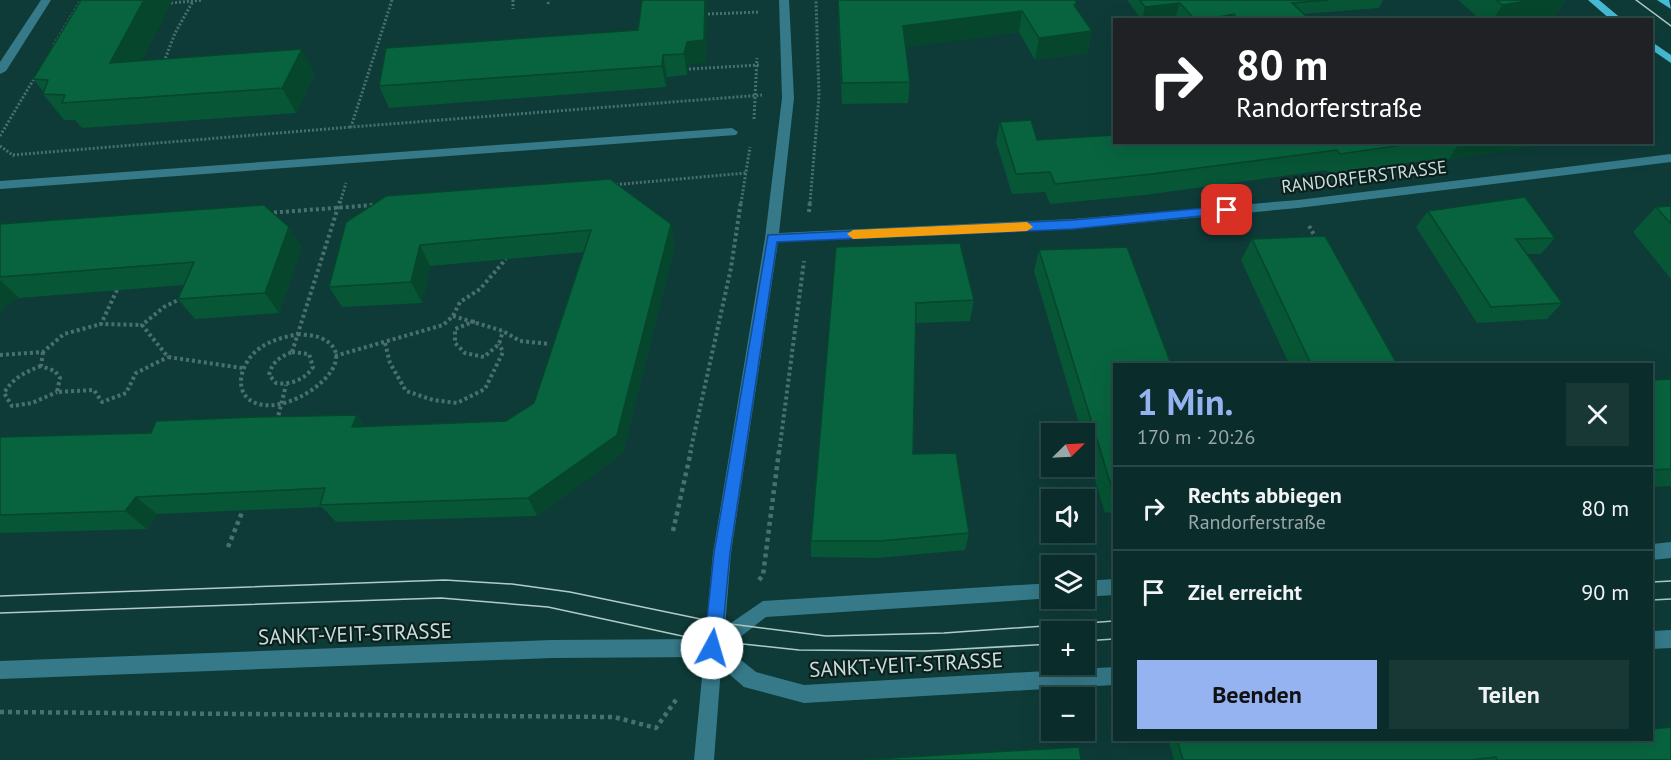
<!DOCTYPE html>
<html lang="de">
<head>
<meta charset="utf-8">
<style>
	:root { --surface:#0a2c2a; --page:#183836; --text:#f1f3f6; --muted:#99a7a8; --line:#2a4847; --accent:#95b2f1 }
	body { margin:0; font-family:"PT Sans",sans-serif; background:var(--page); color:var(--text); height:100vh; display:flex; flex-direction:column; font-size:22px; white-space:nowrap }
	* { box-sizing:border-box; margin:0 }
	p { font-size:20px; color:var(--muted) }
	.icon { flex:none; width:33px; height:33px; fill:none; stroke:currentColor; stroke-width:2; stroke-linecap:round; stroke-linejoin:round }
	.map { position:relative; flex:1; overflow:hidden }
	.drawer { position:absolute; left:1113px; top:363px; width:540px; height:378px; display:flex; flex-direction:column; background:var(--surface); border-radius:0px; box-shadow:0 6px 24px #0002,0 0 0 2px var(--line) }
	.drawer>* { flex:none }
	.hud { position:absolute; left:1113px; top:18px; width:540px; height:126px; border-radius:0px; box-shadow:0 6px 24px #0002,0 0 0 2px var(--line); background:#202124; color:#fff; overflow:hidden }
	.needle { width:39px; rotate:66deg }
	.fabs { position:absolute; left:1041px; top:423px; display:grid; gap:12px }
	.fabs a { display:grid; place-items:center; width:54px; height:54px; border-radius:0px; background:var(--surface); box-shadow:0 6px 24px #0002,0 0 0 2px var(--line); font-size:30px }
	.pin { position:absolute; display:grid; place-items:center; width:51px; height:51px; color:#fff; margin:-26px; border-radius:12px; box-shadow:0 3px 9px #0006 }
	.me { position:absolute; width:66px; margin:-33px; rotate:6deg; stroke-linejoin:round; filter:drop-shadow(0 0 4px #0008) }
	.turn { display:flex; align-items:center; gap:21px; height:126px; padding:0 24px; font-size:27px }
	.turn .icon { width:78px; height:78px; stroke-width:2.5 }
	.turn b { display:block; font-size:42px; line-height:51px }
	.round { display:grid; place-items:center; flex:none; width:63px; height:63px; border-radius:0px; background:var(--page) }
	.head { display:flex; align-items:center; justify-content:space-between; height:102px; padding:0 24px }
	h1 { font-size:36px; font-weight:700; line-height:45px; color:var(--accent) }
	.cta { display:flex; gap:12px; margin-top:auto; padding:12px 24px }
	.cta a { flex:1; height:69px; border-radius:0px; background:var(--accent); color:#111; font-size:24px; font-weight:700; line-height:69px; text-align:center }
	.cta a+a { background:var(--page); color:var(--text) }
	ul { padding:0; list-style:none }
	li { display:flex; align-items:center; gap:18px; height:84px; padding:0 24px; border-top:2px solid var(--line) }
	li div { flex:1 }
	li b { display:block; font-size:22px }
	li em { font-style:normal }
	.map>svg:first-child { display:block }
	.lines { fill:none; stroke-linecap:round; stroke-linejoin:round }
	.path-far2 { stroke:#4a706d; stroke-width:3; stroke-dasharray:2 2; stroke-linecap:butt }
	.path-far1 { stroke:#4a706d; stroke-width:4; stroke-dasharray:3 3; stroke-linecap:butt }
	.path { stroke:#4a706d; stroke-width:4.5; stroke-dasharray:4 4; stroke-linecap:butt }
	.minor { fill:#367a8a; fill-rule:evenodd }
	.major { fill:#47bbd5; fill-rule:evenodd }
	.tram { stroke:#b2cbc8; stroke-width:1.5 }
	.wall { fill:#075636 }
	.shaded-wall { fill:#06462c }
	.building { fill:#08643f; stroke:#06462c; stroke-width:1.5 }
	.route { fill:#1a73e8; stroke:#114b97; stroke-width:1.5 }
	.slow { fill:#f59e0b }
	.labels { text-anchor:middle; stroke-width:4.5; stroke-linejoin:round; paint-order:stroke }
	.street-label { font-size:18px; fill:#c9dfdc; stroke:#0d1f1d }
	.near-street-label { font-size:21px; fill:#c9dfdc; stroke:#0d1f1d }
</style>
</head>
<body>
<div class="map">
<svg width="1671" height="760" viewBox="0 0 1671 760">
	<rect width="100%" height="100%" fill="#0e3b38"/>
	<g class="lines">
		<g class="path-far2">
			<path d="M392,0l-41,127 411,-32"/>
			<path d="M513,0v9"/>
			<path d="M171,3l32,-3"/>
			<path d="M548,4l1,-4"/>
			<path d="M708,14l52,-2"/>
			<path d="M54,45l27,-45"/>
			<path d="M164,62l11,-29 18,-32"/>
			<path d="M689,69l70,-4"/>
			<path d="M754,119l3,-61"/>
			<path d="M0,136l35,-59"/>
			<path d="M0,146l14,10"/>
			<path d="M13,155l338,-28"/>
			<path d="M612,185l134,-12"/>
			<path d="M340,203l6,-20"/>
			<path d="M741,203l9,-56"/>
			<path d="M810,203l9,-107 -3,-96"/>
		</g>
		<g class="path-far1">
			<path d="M809,212l1,-11"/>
			<path d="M268,213l106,-8"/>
			<path d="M1309,226l8,14"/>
			<path d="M117,290l-16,34 41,1"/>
			<path d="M182,298l-18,9 -22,18 26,32 74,11"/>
			<path d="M453,316l50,15 17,10 30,3"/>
			<path d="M475,321l-20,8v14l10,10 19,4 15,-13 4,-13"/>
			<path d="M298,334c7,1 16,1 23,4 45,20 -21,72 -57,67 -34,-4 -26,-42 -4,-57 11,-8 25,-11 38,-14z"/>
			<path d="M385,343l5,20 16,28 27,9 24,3 28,-14 18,-37 -4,-8"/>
			<path d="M43,352l-2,14 14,5 5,7 -3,14 37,-2 8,12 24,-9 10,-20 32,-16"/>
			<path d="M292,352l48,-151"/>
			<path d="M292,352l17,2 4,13c-8,13 -23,18 -37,16l-7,-8c3,-13 11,-18 23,-23z"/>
			<path d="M0,355l43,-3 21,-18 37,-10"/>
			<path d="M335,356l108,-31 10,-9 7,-14 20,-13 26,-30"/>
			<path d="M41,366c-16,6 -28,12 -37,27l8,13 20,-3 25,-11"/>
			<path d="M277,421l9,-36"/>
			<path d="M690,453l41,-185 10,-67"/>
			<path d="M779,453l25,-192"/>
		</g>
		<g class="path">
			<path d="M673,531l18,-80"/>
			<path d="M228,547l15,-37"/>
			<path d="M759,580l4,-5 16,-124"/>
			<path d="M0,712l614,5 42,11 22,-31"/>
		</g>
		<g class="minor">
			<path d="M41,0h10l-45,71 -6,3v-12z"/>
			<path d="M779,0h10l5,98 -15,135 294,-14 225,-19 373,-46v8l-373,46 -225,21 -295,13 -47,311 -6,74 38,-26 289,-18v15h2l-288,19 -40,31 30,24 48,13 310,-18v18l-310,18 -60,-16 -23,-20 -7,93h-20l10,-103 -153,1 -551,21v-18l551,-21 154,-1 8,-86 52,-315 17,-140z"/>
			<path d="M732,128l6,4 -2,3 -736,54v-8z"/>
			<path d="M1671,542v16l-19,2v-16z"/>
			<path d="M1114,579v16l-30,2v-16z"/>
			<path d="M1671,630v18l-19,1v-18z"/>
		</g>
		<g class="major">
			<path d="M1588,0h11l24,20h-12z"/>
			<path d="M1657,0h12l2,9z"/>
			<path d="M1652,42l19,13v8l-19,-13z"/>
		</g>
		<g class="tram">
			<path d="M1636,0l35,26"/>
			<path d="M1652,582l19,-1"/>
			<path d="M0,596l445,-16 67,4 58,8 145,30 111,14 118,-3 170,-12"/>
			<path d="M1652,600l19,-1"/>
			<path d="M0,613l441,-15 107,9 148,32 103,11 126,1 127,-7"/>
			<path d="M1084,641l30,-2"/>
		</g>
	</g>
	<g class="wall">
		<path d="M838,0l238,7 16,24 -5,22 -52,7 -16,-28 -114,15 5,35 -2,21 -66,1 -4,-86z"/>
		<path d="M1127,0h256l-4,8 -75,6 2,2 -1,4h-125l-4,-5 -34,5z"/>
		<path d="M1458,0h108l-10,15 -28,5h-47z"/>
		<path d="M638,30l68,32 -16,2 -3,11 -20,2 -1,10 -277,21 -10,-22z"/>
		<path d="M142,61l173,13 -19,39 -214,15 -7,-8h-11l-21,-26 1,-2 -11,-13z"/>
		<path d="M1000,122l37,18 77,2h443l-109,18 -2,-2 -117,16 -3,-4 -181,25 -95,9 -5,-12 -33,2 -16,-52z"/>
		<path d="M1671,206v73l-38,-47 23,-25z"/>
		<path d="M1428,211l127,27 -14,16h-14l35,49 -15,16 -70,4 -61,-96z"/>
		<path d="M346,222l325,2 4,21 -52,208 -86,63 -201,6 -14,-15 -165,7 -10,15 -147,4v-96l151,-4 206,-18 8,11 141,-5 28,-18 50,-151 -154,14 -8,37 -80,4 -13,-20z"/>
		<path d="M0,224l302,23 -23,66 -84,6 -17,-20 6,-14 -165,13 -13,7 -6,10z"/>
		<path d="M1252,239l145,125h-108l-48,-104z"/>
		<path d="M836,247l138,53 -4,21 -54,2 -3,131 56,79 -4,17 -88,8 -66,-1v-16z"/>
		<path d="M1039,250l75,114v148l-9,1 -21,-70v-9h-2l-48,-163z"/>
		<path d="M1671,379v107l-19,1v-107z"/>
		<path d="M1172,740h480l19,20h-497l-5,-18z"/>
	</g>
	<g class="shaded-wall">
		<path d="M144,0h29l-45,89 -18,-26z"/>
		<path d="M705,0h3l-2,62 -16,2 -3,11 -3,-21 3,-12z"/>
		<path d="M1533,0h33l-10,15 -28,5h-35l9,-15z"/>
		<path d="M1180,3l-4,12 -34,5 3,-13z"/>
		<path d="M1022,11l-3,21 -118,16 2,-22z"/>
		<path d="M1234,14l-2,6h-29z"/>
		<path d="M1306,16l-1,4h-18z"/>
		<path d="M1092,31l-5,22 -52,7 4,-22z"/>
		<path d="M302,49l13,25 -19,39 -14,-25z"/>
		<path d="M663,55l4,22 -1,10 -4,-21z"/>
		<path d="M1460,142h97l-109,18z"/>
		<path d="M671,224l4,21 -52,208 -86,63 -9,-18z"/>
		<path d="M289,227l13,20 -23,66 -14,-20z"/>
		<path d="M420,245l10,21 -8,37 -11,-21z"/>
		<path d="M0,280l19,18 -13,7 -6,10z"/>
		<path d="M357,415l14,19 -19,-7z"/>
		<path d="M136,497l21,17 -10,15 -22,-18z"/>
	</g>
	<g class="building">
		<path d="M81,0h63l-34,63 192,-14 -20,39 -220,15 3,-8 -22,-1 5,-14 -15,-1z"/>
		<path d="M642,0h63l-1,40 -17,2 -3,12 -21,1 -1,11 -283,20 7,-38 252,-18z"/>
		<path d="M838,0h238v4l-2,1 18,26 -53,7 -17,-27 -119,15 7,56 -68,1z"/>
		<path d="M1140,0h189l-37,3 14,13 -19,4h-48l-5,-6 -31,6h-8l-15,-17 -35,4z"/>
		<path d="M1496,0h37l-31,5z"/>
		<path d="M1031,120l6,20 77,-5v7h309l-83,12 -3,-4 -185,24 -97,10 -5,-12 -34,2 -16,-52z"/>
		<path d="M610,179l61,45 -54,211 -89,63 -208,7 5,-17 -189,9 -11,14 -125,4v-78l151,-4 5,-12 100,-4 101,-2 -5,12 154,-6 28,-18 57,-173 -171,15 -9,37 -82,5 17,-65 40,-26z"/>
		<path d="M1525,197l30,41 -39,1 46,64 -71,4 -63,-96z"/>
		<path d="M264,205l25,22 -24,66 -87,6 16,-37 -194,15v-53z"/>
		<path d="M1671,206v18l-15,-17z"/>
		<path d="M1325,236l72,128h-86l-59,-125z"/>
		<path d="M960,243l14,57 -58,3 -3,151 43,-1 13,80 -90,8h-68l25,-294z"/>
		<path d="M1127,247l44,117h-57v131l-75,-245z"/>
		<path d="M1671,379v90l-19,1v-90z"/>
		<path d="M1671,727v33h-174l-1,-3 -25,3h-288l-6,-20h475v-11z"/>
		<path d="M1079,747l2,13h-224z"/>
	</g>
	<path class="route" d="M1227,206l6,4 -2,3 -158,16 -296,13 -47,311 -9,95 -3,6 -6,3 -6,-3 -2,-6 10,-95 54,-318 305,-15z"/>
	<path class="slow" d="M1027,222l6,5 -6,4 -174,8 -6,-5 6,-4z"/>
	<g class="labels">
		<g class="street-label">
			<text transform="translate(1364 177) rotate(-7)" y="6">RANDORFERSTRASSE</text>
		</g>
		<g class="near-street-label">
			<text transform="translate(355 634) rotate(-2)" y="7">SANKT-VEIT-STRASSE</text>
			<text transform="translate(906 665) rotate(-3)" y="7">SANKT-VEIT-STRASSE</text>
		</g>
	</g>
</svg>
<div class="fabs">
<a><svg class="needle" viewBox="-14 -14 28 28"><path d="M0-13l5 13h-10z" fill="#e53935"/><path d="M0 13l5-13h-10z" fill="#99a7a8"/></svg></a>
<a><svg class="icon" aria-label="sound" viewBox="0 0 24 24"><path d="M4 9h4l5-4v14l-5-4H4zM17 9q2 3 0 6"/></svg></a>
<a><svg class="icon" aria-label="layers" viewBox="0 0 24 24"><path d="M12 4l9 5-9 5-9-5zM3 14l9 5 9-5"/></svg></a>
<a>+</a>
<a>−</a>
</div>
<div class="pin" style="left:1227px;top:210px;background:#d93025"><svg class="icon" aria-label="arrive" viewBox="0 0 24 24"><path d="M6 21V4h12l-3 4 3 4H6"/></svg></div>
<svg class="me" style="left:712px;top:648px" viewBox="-20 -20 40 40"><circle r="19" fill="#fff"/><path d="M0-13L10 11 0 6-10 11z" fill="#1a73e8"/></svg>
<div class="hud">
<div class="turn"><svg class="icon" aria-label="right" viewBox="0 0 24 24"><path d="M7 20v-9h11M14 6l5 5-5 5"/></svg><div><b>80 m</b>Randorferstraße</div></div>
</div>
<section class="drawer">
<div class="head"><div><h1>1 Min.</h1><p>170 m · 20:26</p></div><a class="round"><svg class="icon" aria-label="close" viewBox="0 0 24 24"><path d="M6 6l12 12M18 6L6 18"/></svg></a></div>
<ul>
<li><svg class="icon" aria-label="right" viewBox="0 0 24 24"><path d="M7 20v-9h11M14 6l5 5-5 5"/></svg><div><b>Rechts abbiegen</b><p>Randorferstraße</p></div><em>80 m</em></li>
<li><svg class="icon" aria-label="arrive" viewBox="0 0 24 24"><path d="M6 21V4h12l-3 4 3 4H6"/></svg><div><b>Ziel erreicht</b></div><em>90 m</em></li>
</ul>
<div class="cta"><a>Beenden</a><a>Teilen</a></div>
</section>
</div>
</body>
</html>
